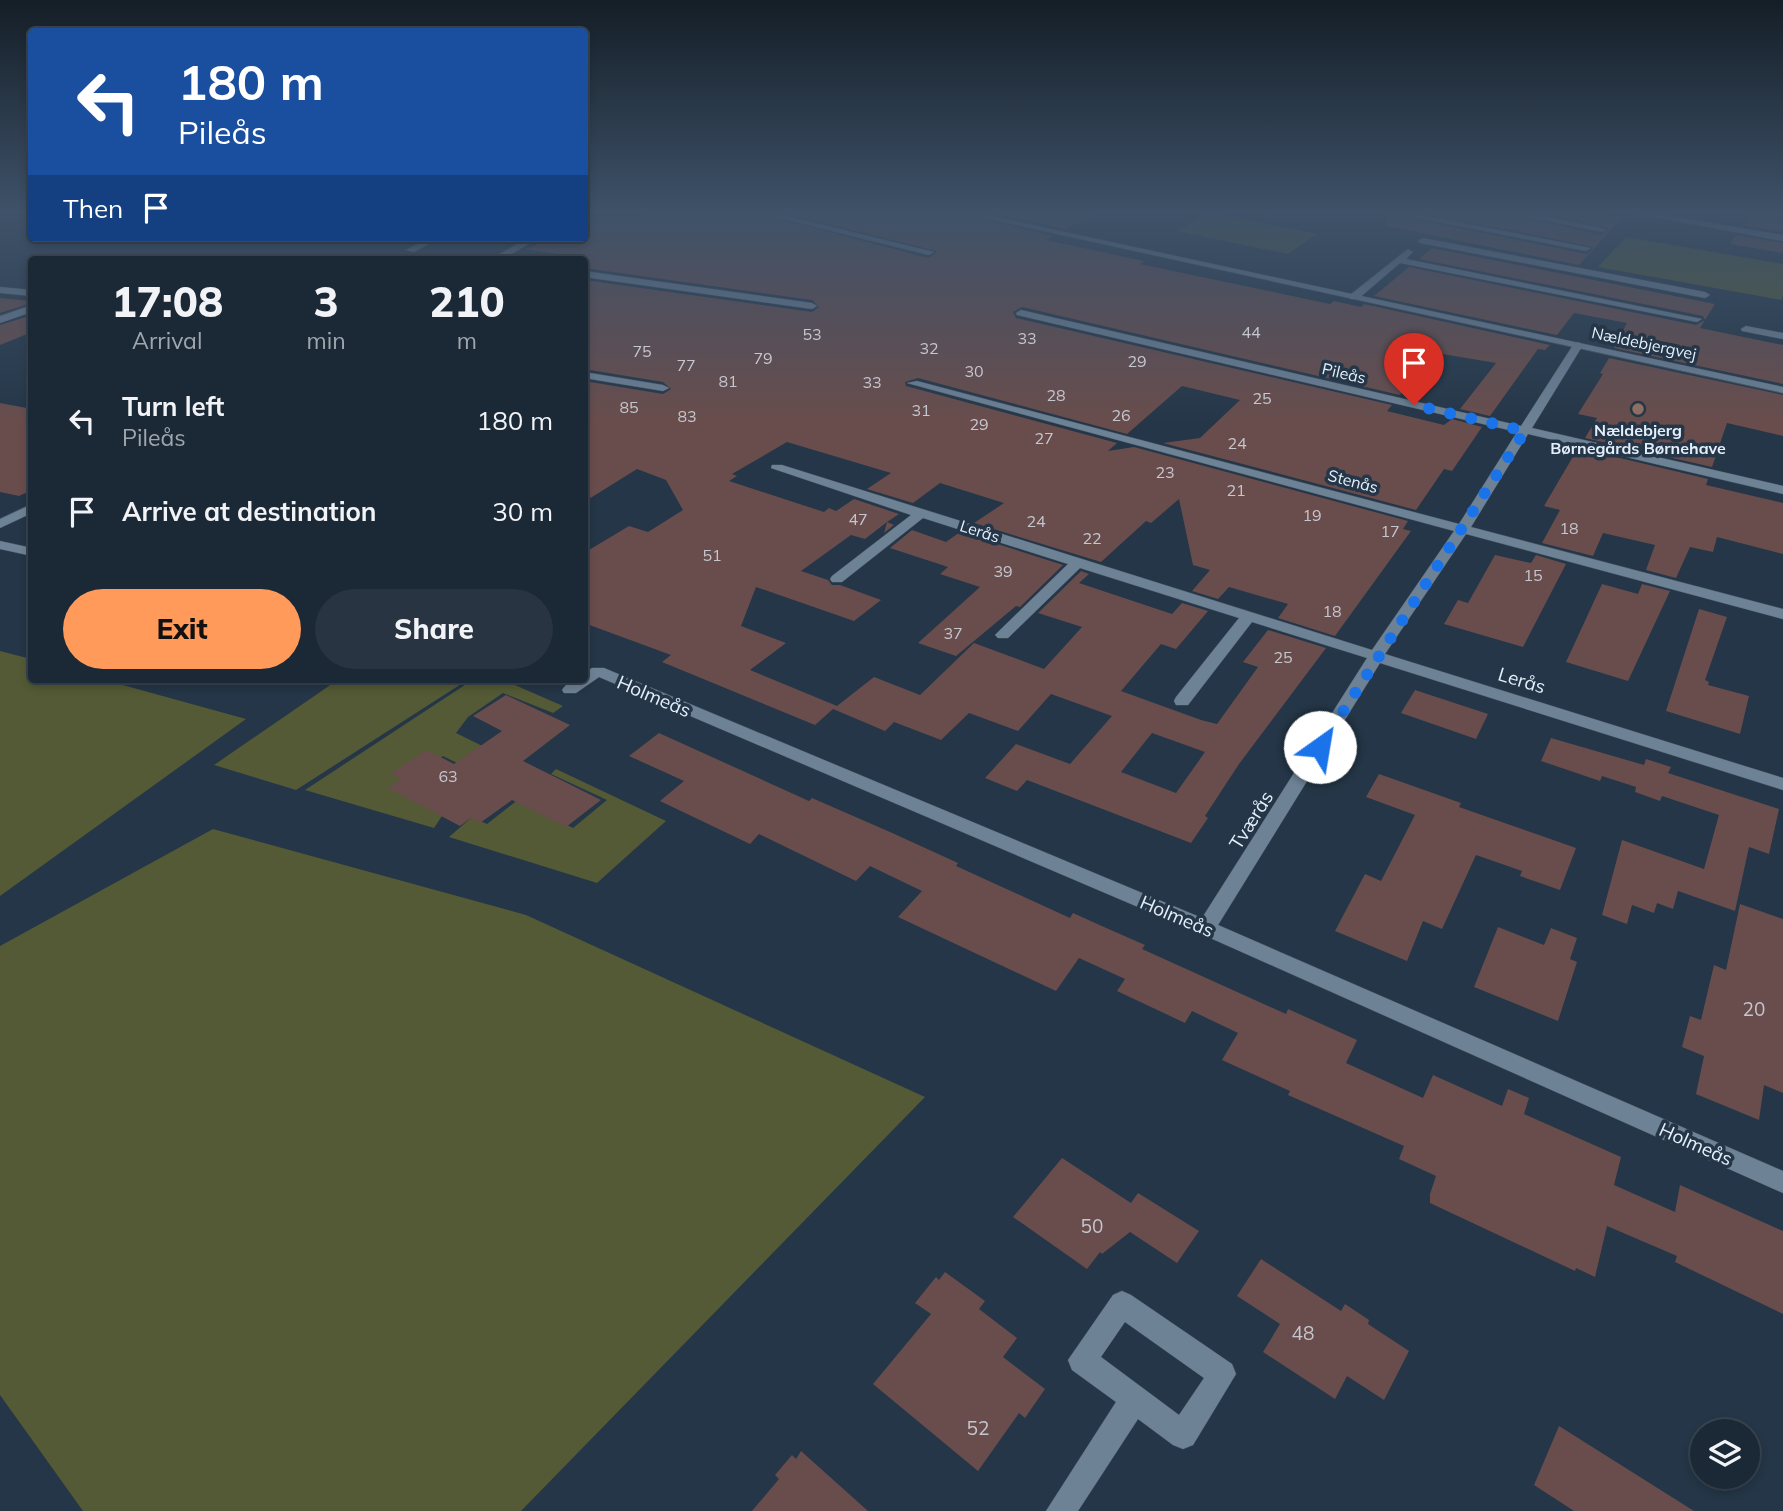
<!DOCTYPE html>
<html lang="en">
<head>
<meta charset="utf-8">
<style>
	:root { --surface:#1b2835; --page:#283441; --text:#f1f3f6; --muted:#a0a6ad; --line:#394450; --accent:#ff9a5b }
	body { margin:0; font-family:Mulish,sans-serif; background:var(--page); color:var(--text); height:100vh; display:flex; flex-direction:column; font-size:26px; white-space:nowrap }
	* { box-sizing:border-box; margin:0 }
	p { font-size:23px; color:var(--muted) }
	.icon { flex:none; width:38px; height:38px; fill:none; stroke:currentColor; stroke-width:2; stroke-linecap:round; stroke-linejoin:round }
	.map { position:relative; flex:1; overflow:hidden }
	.sheet { position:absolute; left:28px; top:256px; width:560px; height:427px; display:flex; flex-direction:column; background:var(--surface); border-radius:7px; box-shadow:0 4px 10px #0003,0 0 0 2px var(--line) }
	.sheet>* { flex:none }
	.top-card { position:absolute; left:28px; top:28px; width:560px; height:214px; border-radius:7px; box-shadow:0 4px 10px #0003,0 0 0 2px var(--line); background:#1a4fa0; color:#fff; overflow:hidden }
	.controls { position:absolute; left:1690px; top:1419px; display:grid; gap:14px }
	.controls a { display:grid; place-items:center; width:70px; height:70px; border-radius:50%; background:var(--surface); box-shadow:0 4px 10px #0003,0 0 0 2px var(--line); font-size:35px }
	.pin { position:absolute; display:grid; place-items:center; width:60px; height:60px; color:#fff; margin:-72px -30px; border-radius:50% 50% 50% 0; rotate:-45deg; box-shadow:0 0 7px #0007 }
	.pin .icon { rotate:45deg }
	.me { position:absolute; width:77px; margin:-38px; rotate:32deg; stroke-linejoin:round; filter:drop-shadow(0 0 5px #0008) }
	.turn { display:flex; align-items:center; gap:24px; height:147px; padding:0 35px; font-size:32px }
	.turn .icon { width:91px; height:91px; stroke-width:2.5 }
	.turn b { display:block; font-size:49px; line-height:60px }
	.then { display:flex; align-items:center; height:66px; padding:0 35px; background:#0003; gap:14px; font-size:26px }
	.eta { display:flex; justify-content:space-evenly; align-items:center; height:119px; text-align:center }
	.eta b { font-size:42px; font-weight:800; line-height:49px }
	.button { display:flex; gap:14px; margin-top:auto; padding:14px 35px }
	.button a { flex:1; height:80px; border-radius:42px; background:var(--accent); color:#111; font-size:28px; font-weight:800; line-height:80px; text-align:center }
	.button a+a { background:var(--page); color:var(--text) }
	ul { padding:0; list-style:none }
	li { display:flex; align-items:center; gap:21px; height:91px; padding:0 35px }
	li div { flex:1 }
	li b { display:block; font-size:26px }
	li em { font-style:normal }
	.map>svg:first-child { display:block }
	.green { fill:#535a35 }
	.building { fill:#694d4c; fill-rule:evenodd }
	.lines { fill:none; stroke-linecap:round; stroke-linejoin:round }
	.street-casing { stroke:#445463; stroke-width:1 }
	.secondary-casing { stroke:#445463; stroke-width:1 }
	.street { fill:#6e8296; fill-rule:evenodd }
	.secondary { fill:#6e8296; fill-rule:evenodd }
	.route { stroke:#1a73e8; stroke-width:12; stroke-dasharray:0 21.6 }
	.education-dot { fill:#8d6e63; stroke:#243647; stroke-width:2.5 }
	.labels { text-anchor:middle; stroke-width:7; stroke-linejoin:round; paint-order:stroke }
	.number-label { font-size:16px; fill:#c5c6cf }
	.far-street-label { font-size:16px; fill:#e4effb; stroke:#243647 }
	.far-poi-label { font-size:16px; font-weight:bold; fill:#e4effb; stroke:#243647 }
	.street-label { font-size:19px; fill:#e4effb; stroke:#243647 }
	.near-number-label { font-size:19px; fill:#c5c6cf }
</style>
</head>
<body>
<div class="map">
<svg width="1783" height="1511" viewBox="0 0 1783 1511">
	<rect width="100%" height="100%" fill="#243647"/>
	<g class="green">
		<path d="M1209,213l108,21 -29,20 -112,-23z"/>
		<path d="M1626,237l157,27v32l-2,4 -183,-33z"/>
		<path d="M0,651l31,8 1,20h69l145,40 -246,177z"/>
		<path d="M339,679h130l-173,111 -82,-25z"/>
		<path d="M474,679h27l62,27 -10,7 -50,-20 -35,24 -12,16 61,30 -26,17 -48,-24 -46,31 47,26 -10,15 -129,-38z"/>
		<path d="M556,769l110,52 -69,62 -148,-46 23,-20 15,7 32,-25 54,29 34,-28 -56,-26z"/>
		<path d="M213,829l313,86 399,182 -404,414h-438l-83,-116v-449z"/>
	</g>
	<g class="building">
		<path d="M651,213h105l172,45 7,-4 1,-3 -151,-38h173l95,23 -7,4 98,21 -4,3 190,40 4,-3 27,6 3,-3 186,41 -5,5 -7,-1 -48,67 -30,-7 36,-46 -59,-10 -37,42 -378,-88 -9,5 3,6 376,87 -5,6 57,14 8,-6 30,8 -30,44 -8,-2 -28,41 -253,-67 37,-5 40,-38 -58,-14 -55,48 -209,-56 -13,4 1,4 211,57 -9,8 26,-4 274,74 -5,8 8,2 -76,105 -57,-18 10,-14 -59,-17 -11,12 -26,-8 18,-21 -17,-5 -14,-66 -28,24 -5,-2 -45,41 -127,-39 30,-20 -64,-20 -27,20 -46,-14 24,-16 -104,-31 -55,32 5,2 -8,5 95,31 5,-4 7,3 18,-12 45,15 -12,8 7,3 -10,8 3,-11 -22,17 -14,-4 -50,36 27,9 4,5h8l41,15 -27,21 -98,-34 -15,39 45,17 -36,27 87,36 37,-29 46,18 54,-52 70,26 38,-42 -44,-14 43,-42 8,3 -10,9 93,31 10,-11 26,8 -32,38 -15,-5 -40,47 80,29 16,4 41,-57 -15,-5 25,-32 58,18 -87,116 -34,52 3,2 -17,25 -164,-63 -10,11 -32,-13 31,-34 54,20 42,-48 -61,-22 -33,37 -49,-18 -28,27 -47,-18 -9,9 -52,-22 -18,16 -153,-63 9,-7 -87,-32v-70l45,-27 19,6 35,-22 -17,-30 -29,-11 -53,33v-121l79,13 8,-5 -8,-7 -79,-13v-89l228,32 7,-5 -7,-7 -228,-32v-10l-59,-9 29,-11h30v-11l15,-11 36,3zM1152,733l53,19 -29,41 -55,-21z"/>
		<path d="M990,213h108l-32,16z"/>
		<path d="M1387,213l199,41 6,-4 1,-3 -168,-34h82l94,22 7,-7 -67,-15h51l30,5 -43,47 -193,-39z"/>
		<path d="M1751,213h32v19l-40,-6z"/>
		<path d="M1736,235l47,8v10l-53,-9z"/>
		<path d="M1432,248l283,56 -15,24 83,17v39l-169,-36 13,-25 -53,-10 -17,22 -183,-39 35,-29 287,58 9,-5 -2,-4 -284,-57z"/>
		<path d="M0,298l32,3v2l-32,10z"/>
		<path d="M32,315v17l-32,13v-20z"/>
		<path d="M1609,358l174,37v41l-56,-13 -15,44 -127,-29 12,-20 -19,-4 25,-40 -3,-1z"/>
		<path d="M0,403l32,6v81l-13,6 -19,-4z"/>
		<path d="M1578,448l130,31 -2,6 77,18v51l-66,-17 -4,15 -23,-5 -14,31 -30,-8 9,-25 -52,-12 -10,23 -51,-13 18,-33 -16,-4z"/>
		<path d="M912,530l34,12 14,-10 103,33 -43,42 -4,-1 -60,50 -38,-13 62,-56 -40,-13 8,-7 -58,-19z"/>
		<path d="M1495,555l36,8 5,-8 30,9 -43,83 -79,-23 14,-24 10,3z"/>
		<path d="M1602,584l36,10 4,-10 28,7 -42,90 -62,-19z"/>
		<path d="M1699,609l28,8 -22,63 4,2 -1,3 41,11 -9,38 -74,-23z"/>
		<path d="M1415,690l73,24 -12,25 -75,-26z"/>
		<path d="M506,695l64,30 -47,36 78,39 -35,27 -54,-27 -32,23 -9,-5 -11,8 -72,-38 13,-9 -10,-6 36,-23 27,14 48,-33 -29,-15z"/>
		<path d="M659,733l150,68 3,-3 78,34 68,31 -2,3 114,52 3,-5 31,14 41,18 -3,4 144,65 2,-5 69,31 -11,23 77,35 10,-23 69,31 6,-17 21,9 -5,16 97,43 -7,28 61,27 5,-27 103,46v83l-108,-52 2,-6 -70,-30 -12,51 -19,-9 -1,3 -145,-68v-9l6,-18 -37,-17 5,-13 -116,-51 2,-4 -68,-31 16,-27 -46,-22 -7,12 -68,-32 8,-12 -46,-21 -23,33 -158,-74 24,-26 -52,-25 -14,15 -97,-47 -9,10 -90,-43 24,-20 -55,-25z"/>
		<path d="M1551,738l93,27 2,-6 25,8 -3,6 111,36 -10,45 -20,-7 -14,64 -57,-20 -5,18 -16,-6 -3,10 -22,-8 -5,19 -25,-9 20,-75 82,29 15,-54 -57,-19 -2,5 -25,-9 1,-5 -34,-11 -2,5 -59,-20z"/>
		<path d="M1379,774l82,29 -2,4 117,41 -16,42 -40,-14 2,-5 -46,-16 -34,74 -19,-8 -16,40 -72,-30 30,-57 16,7 34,-66 -49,-18z"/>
		<path d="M1740,904l43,15v174l-19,-8 -5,35 -63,-26 8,-38 -22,-9 8,-31 11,4 13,-55 12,5z"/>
		<path d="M1498,927l46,18 7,-17 26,10 -7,21 7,3 -19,59 -84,-34z"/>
		<path d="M1062,1158l69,45 7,-10 61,38 -22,32 -47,-31 -28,22 -2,-2 -13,17 -74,-52z"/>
		<path d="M1261,1259l80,52 4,-7 24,16 -1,4 41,27 -25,49 -37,-24 -12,23 -72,-47 17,-28 -43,-28z"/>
		<path d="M945,1272l40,29 -6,8 38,29 -14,19 42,32 -20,29 -6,-5 -41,58 -105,-87 58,-70 -16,-11 21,-26 3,3z"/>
		<path d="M1559,1426l135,85h-120l-40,-26z"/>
		<path d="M801,1451l67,60h-116l27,-32 -4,-4 17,-20 4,4z"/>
	</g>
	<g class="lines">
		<defs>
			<g id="street">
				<path d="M584,213h7l-7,3z"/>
				<path d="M759,213h15l160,39 -5,3z"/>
				<path d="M1393,213h18l180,35 -5,3z"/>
				<path d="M1510,213h18l78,16 -4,3z"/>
				<path d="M1633,213h19l131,22v6z"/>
				<path d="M429,238h11l-26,14 -8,-2z"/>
				<path d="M528,238h11l-36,21h-12z"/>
				<path d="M1423,238l282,54 5,3 -5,3 -285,-55 -2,-2z"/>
				<path d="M1408,249l5,3 -7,7 296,60 -5,3 -297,-59 -42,36h-8v-4z"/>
				<path d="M584,271l228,32 5,3 -5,3 -228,-32z"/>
				<path d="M0,287l32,3v6l-32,-3z"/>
				<path d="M32,305v7l-32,11v-7z"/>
				<path d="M1021,310l500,116 52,-81 5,-3 5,3 -51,83 251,58v8l-255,-60 -57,93 312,82v10l-317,-85 -81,120 398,124v12l-403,-127 -162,262 565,246v22l-584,-260 -600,-256 -23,16h-12l-2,-3c5,-8 13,-11 22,-11v-6l8,-5h12l598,250 165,-260 -115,-36 -64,83h-12l-2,-4 2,-4 63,-79 -159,-50 -72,70h-10l-3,-3 3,-3 70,-68 -145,-46 -81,64h-10l-2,-3 2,-3 79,-61 -140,-47 1,-3h10l590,185 82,-119 -547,-148 10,-2 542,143 58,-92 -500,-117 -1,-2z"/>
				<path d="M1746,326l37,7v6l-41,-8 -1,-2z"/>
				<path d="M584,372l79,13 6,3 -6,3 -79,-13z"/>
				<path d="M32,504v9l-32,15v-9z"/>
				<path d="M0,541l32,7v8l-32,-7z"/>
				<path d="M1122,1291l9,4 101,69 4,10 -43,71 -10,4 -10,-4 -35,-26 -60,92h-32l70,-109 -44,-32 -4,-10 45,-65zM1125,1322l79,56 -25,37 -78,-58z"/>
			</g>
			<path id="secondary" d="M961,213h16l806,174v6z"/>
		</defs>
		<use href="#street" class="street-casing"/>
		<use href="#secondary" class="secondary-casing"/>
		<use href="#street" class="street"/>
		<use href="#secondary" class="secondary"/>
	</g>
	<linearGradient id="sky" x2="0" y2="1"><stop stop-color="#141e27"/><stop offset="0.5" stop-color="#3f5269"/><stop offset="1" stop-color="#3f5269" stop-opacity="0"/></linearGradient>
	<rect width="1783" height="425" fill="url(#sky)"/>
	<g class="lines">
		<path class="route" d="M1320,747l205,-316 -111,-26"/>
	</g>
	<circle class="education-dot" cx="1638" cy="409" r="7"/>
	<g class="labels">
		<g class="number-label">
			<text x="1251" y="338">44</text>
			<text x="812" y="340">53</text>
			<text x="1027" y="344">33</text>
			<text x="929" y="354">32</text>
			<text x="642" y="357">75</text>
			<text x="763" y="364">79</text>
			<text x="1137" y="367">29</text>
			<text x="686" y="371">77</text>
			<text x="974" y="377">30</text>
			<text x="728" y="387">81</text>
			<text x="872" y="388">33</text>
			<text x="1056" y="401">28</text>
			<text x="1262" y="404">25</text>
			<text x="629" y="413">85</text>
			<text x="921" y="416">31</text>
			<text x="1121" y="421">26</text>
			<text x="687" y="422">83</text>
			<text x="979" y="430">29</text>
			<text x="1044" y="444">27</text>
			<text x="1237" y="449">24</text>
			<text x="1165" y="478">23</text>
			<text x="1236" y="496">21</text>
			<text x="1312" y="521">19</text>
			<text x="858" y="525">47</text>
			<text x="1036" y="527">24</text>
			<text x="1569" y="534">18</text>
			<text x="1390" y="537">17</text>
			<text x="1092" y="544">22</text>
			<text x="712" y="561">51</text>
			<text x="1003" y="577">39</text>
			<text x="1533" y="581">15</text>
			<text x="1332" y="617">18</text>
			<text x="953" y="639">37</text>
			<text x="1283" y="663">25</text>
			<text x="448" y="782">63</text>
		</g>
		<g class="far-street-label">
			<text transform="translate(1644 343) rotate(12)" y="6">Nældebjergvej</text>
			<text transform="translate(1344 373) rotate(13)" y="6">Pileås</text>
			<text transform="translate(1353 481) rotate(15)" y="6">Stenås</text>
			<text transform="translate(980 531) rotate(18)" y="6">Lerås</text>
		</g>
		<g class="far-poi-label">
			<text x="1638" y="436">Nældebjerg<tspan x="1638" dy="18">Børnegårds Børnehave</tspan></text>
		</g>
		<g class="street-label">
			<text transform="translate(1522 680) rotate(17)" y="7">Lerås</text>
			<text transform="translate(654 696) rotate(23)" y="7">Holmeås</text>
			<text transform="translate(1251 820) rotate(-58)" y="7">Tværås</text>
			<text transform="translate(1177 916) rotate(23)" y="7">Holmeås</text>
			<text transform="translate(1696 1144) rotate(24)" y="7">Holmeås</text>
		</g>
		<g class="near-number-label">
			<text x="1754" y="1016">20</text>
			<text x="1092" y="1233">50</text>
			<text x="1303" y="1340">48</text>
			<text x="978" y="1435">52</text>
		</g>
	</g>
</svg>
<div class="controls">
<a><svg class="icon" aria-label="layers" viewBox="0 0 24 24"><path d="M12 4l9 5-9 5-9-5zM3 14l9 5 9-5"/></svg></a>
</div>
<div class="pin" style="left:1414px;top:405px;background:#d93025"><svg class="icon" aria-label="arrive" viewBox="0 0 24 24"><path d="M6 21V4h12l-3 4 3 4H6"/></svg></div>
<svg class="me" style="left:1320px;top:747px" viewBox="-20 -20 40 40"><circle r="19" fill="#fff"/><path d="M0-13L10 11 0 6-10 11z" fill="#1a73e8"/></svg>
<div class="top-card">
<div class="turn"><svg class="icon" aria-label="left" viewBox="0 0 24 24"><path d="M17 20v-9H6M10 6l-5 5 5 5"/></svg><div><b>180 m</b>Pileås</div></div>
<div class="then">Then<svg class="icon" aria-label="arrive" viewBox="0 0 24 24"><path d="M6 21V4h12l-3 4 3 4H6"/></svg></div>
</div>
<section class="sheet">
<div class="eta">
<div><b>17:08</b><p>Arrival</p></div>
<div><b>3</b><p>min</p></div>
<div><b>210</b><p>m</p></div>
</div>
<ul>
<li><svg class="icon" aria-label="left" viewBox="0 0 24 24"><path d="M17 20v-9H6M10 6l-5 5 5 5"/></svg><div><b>Turn left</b><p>Pileås</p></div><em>180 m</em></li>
<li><svg class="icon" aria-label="arrive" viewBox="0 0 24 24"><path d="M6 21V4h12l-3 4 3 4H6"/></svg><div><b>Arrive at destination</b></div><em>30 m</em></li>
</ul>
<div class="button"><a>Exit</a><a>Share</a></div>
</section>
</div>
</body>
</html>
